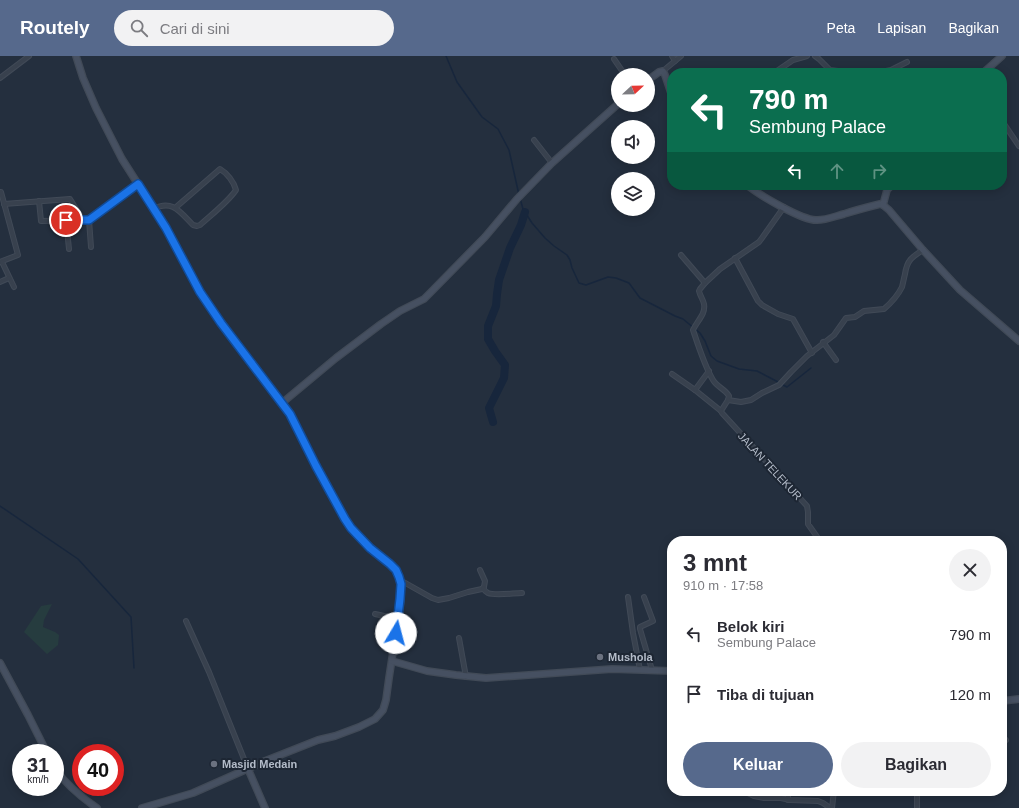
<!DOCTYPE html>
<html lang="id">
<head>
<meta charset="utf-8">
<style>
	:root { --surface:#fff; --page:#f2f2f3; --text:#2b2b33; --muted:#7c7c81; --accent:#56698c }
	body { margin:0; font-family:Arial,sans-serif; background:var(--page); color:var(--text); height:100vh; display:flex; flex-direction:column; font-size:15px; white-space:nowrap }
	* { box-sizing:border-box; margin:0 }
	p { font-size:13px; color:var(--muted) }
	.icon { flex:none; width:22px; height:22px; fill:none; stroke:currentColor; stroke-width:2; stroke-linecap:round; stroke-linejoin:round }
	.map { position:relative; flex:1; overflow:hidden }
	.details { position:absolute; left:667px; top:480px; width:340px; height:260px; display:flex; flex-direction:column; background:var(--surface); border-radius:16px; box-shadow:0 2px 10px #0003 }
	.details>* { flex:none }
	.guide { position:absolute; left:667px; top:12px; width:340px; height:122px; border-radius:16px; box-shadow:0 2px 10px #0003; background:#0b6e4f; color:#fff; overflow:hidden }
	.needle { width:26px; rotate:68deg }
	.tools { position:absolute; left:611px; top:12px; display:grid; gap:8px }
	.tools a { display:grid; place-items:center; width:44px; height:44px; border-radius:50%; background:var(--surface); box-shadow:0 2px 10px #0003; font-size:20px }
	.speed { position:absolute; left:12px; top:688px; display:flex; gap:8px; font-size:20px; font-weight:700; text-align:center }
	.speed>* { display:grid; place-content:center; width:52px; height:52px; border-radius:50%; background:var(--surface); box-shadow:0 2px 10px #0003; line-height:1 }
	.speed small { font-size:10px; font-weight:400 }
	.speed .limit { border:6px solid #d22; background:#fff; color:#111 }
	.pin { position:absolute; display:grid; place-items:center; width:34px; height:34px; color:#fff; margin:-17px; border:2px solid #fff; border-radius:50%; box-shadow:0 1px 4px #0007 }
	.me { position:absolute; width:44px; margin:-22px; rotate:8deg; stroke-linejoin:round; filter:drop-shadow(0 0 3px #0008) }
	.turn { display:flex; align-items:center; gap:14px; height:84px; padding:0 16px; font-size:18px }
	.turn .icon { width:52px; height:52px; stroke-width:2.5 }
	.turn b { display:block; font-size:28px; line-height:34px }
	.lanes { display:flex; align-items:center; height:38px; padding:0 16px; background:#0003; justify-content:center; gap:20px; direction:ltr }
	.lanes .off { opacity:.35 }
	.round { display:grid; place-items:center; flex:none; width:42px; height:42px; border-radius:21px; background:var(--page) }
	.summary { display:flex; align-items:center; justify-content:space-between; height:68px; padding:0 16px }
	h1 { font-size:24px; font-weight:800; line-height:30px }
	.button { display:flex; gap:8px; margin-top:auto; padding:8px 16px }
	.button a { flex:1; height:46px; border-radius:24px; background:var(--accent); color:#fff; font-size:16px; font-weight:800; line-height:46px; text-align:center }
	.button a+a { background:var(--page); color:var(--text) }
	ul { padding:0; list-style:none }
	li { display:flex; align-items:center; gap:12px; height:60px; padding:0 16px }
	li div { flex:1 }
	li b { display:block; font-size:15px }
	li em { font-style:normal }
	header { display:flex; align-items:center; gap:24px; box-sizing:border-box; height:56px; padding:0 20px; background:var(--accent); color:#fff }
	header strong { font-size:19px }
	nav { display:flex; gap:22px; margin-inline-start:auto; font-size:14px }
	.search { width:280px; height:36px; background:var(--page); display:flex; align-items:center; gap:10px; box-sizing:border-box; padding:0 14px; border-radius:22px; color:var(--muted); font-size:15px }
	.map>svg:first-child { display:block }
	.green { fill:#263c3f }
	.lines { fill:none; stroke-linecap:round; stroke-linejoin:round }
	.stream { stroke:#17263c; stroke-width:1.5 }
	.river { stroke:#17263c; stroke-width:8 }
	.street-casing { stroke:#414a57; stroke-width:6 }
	.secondary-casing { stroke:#414a57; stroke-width:8 }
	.street { stroke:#38414e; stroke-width:4 }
	.secondary { stroke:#465061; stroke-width:5.5 }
	.route-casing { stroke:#114b97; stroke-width:10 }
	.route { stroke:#1a73e8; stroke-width:7 }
	.worship-dot { fill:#6b7280; stroke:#1d2633; stroke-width:1.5 }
	.labels { text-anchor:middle; stroke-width:4; stroke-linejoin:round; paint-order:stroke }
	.street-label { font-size:11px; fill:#b4bcc9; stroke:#1d2633 }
	.poi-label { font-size:11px; font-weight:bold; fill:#b4bcc9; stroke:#1d2633; text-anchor:start }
</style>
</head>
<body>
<header>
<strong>Routely</strong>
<div class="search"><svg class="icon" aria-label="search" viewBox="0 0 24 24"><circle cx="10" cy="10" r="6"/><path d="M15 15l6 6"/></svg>Cari di sini</div>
<nav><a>Peta</a><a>Lapisan</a><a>Bagikan</a></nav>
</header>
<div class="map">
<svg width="1019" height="752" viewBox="0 0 1019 752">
	<rect width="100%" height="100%" fill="#242f3e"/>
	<path class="green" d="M52,548l-8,16 -1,7 12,5 4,3 -1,10 -11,9 -23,-22 17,-26z"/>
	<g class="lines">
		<g class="stream">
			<path d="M446,0l11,26 25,35 16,12 11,21 10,45"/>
			<path d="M520,142l3,11 9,14 13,15 9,8 13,9 3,5 2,8 7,15 7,2 22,-8 8,1 13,5 11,15 35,18 8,3 17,14 5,8 6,15 6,5 22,8 18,2 23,12"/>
			<path d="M783,329l4,2 24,-19"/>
			<path d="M0,450l78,53 53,58 3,51"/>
		</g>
		<path class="river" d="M493,366l-4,-14 15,-30 1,-13 -10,-14 -7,-12v-13l8,-20 1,-12 2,-14 11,-32 11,-23 4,-13"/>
		<defs>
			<g id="street">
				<path d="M815,0l4,3 11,11 24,3"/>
				<path d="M614,3l11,16"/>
				<path d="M675,5l6,-5"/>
				<path d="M663,15l12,-10 -3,-5"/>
				<path d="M774,17l19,-13 14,-4"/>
				<path d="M876,17l15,-3 16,-8"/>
				<path d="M0,22l29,-22"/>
				<path d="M1002,65l17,25"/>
				<path d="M534,84l18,23"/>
				<path d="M947,129h4"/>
				<path d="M0,136h1l17,63 -18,7"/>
				<path d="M39,145l2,20 48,-1 48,-36"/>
				<path d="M4,148l66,-5 13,21"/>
				<path d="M784,151l-22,31 -3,4 -39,27 -15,14 -5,6 -1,2c1,5 4,8 5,13 2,10 -7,17 -11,26 5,15 12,37 20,50 4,7 12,9 16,16l-1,4 -7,11 1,2 85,93 1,6v12l12,17"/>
				<path d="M153,153c20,-10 27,3 40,16l4,1 3,-1c11,-10 28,-23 36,-35 -2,-8 -9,-17 -16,-21l-45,39"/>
				<path d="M66,164l3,29"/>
				<path d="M89,164l2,27"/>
				<path d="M681,199l24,28"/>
				<path d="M735,202l23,43 4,4 16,9 15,5 19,34"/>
				<path d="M2,206l12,25"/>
				<path d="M0,226l9,-4"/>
				<path d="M823,286l13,18"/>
				<path d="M672,318l23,16 26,21"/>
				<path d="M695,334l14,-19"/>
				<path d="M728,344l13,2 10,-2 11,-7 17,-8 12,-13 16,-16 27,-21 12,-17 9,-1 9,-6 20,-2c7,-6 14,-14 18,-22 1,-4 2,-9 3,-13 2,-14 7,-17 18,-24"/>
				<path d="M400,524l32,18 6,2 11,-2 19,-6 14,-3 2,-2 1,-6 -5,-11"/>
				<path d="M483,532c1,2 3,4 5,5 7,3 26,0 34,0"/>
				<path d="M628,541l5,36 7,37"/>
				<path d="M644,541l9,24 -13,6v2l12,41"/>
				<path d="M375,558l23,5"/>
				<path d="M186,565l23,51 39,97"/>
				<path d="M459,582l7,39"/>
				<path d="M1002,685l4,-1"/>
				<path d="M744,735l10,5 10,2h17l9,2 28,1 5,2 7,5"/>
				<path d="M788,735v9"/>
				<path d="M917,735v17"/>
				<path d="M832,752l2,-17"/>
			</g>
			<g id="secondary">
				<path d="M76,0l7,22 13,30 26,51 44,69 34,64 21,31 69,91 26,52 29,53 6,9 20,20 21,17 6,8 3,11v15l-3,20 -9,59 -3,22 -3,10 -8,9 -16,8 -24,9 -17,4 -53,21 -72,32 -51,15"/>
				<path d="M983,17l19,-17"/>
				<path d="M648,24l11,-8 4,-1 2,4 7,21"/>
				<path d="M747,129c12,10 56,36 70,35 9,0 19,-4 27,-6 12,-4 24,-7 36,-10l3,1 4,-15 5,-5"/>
				<path d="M883,149l6,5 34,40 37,40 59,51"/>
				<path d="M282,347l54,-45 45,-34 19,-13 24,-12 6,-6 55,-56 32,-38 35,-36 66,-59"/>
				<path d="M392,605l35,10 29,4 30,3 126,-9 60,2"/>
				<path d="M0,607l28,52 19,38"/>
				<path d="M1002,645l17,-2"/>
				<path d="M55,713c11,15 26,28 42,39"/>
				<path d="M248,713l17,39"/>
			</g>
		</defs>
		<use href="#street" class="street-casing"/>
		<use href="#secondary" class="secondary-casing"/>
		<use href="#street" class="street"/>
		<use href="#secondary" class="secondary"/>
	</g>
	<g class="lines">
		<defs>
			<path id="route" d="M66,164h23l49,-36 28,44 34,64 21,31 69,91 26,52 29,53 6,9 19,20 20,16 6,6 3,7 2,7 -1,15 -4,34"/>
		</defs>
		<use href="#route" class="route-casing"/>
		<use href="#route" class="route"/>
	</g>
	<g class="worship-dot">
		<circle cx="600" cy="601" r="4"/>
		<circle cx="214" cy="708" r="4"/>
	</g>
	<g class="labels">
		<g class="street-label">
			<text transform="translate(770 410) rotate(47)" y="4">JALAN TELEKUR</text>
		</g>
		<g class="poi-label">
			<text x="608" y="605">Mushola</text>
			<text x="222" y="712">Masjid Medain</text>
		</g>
	</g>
</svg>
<div class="tools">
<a><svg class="needle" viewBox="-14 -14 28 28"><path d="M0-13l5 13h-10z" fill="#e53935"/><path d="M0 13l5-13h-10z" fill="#7c7c81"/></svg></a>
<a><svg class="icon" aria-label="sound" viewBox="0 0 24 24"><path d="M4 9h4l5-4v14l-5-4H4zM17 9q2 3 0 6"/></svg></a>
<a><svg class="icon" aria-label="layers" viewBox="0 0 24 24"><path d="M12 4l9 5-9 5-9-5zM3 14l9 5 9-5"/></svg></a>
</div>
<div class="speed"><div>31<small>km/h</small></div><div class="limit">40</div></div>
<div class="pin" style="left:66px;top:164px;background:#d93025"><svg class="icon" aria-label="arrive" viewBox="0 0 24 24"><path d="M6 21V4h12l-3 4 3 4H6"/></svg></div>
<svg class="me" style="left:396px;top:577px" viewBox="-20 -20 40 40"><circle r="19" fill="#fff"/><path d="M0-13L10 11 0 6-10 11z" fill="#1a73e8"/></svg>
<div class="guide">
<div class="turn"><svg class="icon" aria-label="left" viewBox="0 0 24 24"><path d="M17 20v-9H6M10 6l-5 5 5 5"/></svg><div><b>790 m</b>Sembung Palace</div></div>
<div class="lanes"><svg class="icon" aria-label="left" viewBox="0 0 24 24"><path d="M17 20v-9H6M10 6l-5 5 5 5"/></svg><svg class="icon off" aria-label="ahead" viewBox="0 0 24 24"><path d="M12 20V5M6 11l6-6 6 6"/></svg><svg class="icon off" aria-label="right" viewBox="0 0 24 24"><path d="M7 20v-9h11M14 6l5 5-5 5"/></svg></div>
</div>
<section class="details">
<div class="summary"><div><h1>3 mnt</h1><p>910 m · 17:58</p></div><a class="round"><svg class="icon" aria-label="close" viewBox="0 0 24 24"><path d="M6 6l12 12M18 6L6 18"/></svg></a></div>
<ul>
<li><svg class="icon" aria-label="left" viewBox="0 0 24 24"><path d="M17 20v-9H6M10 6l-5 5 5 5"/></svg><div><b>Belok kiri</b><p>Sembung Palace</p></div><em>790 m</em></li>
<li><svg class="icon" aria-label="arrive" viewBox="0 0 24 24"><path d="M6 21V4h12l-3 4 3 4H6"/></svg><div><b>Tiba di tujuan</b></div><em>120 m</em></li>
</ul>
<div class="button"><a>Keluar</a><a>Bagikan</a></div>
</section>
</div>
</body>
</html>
